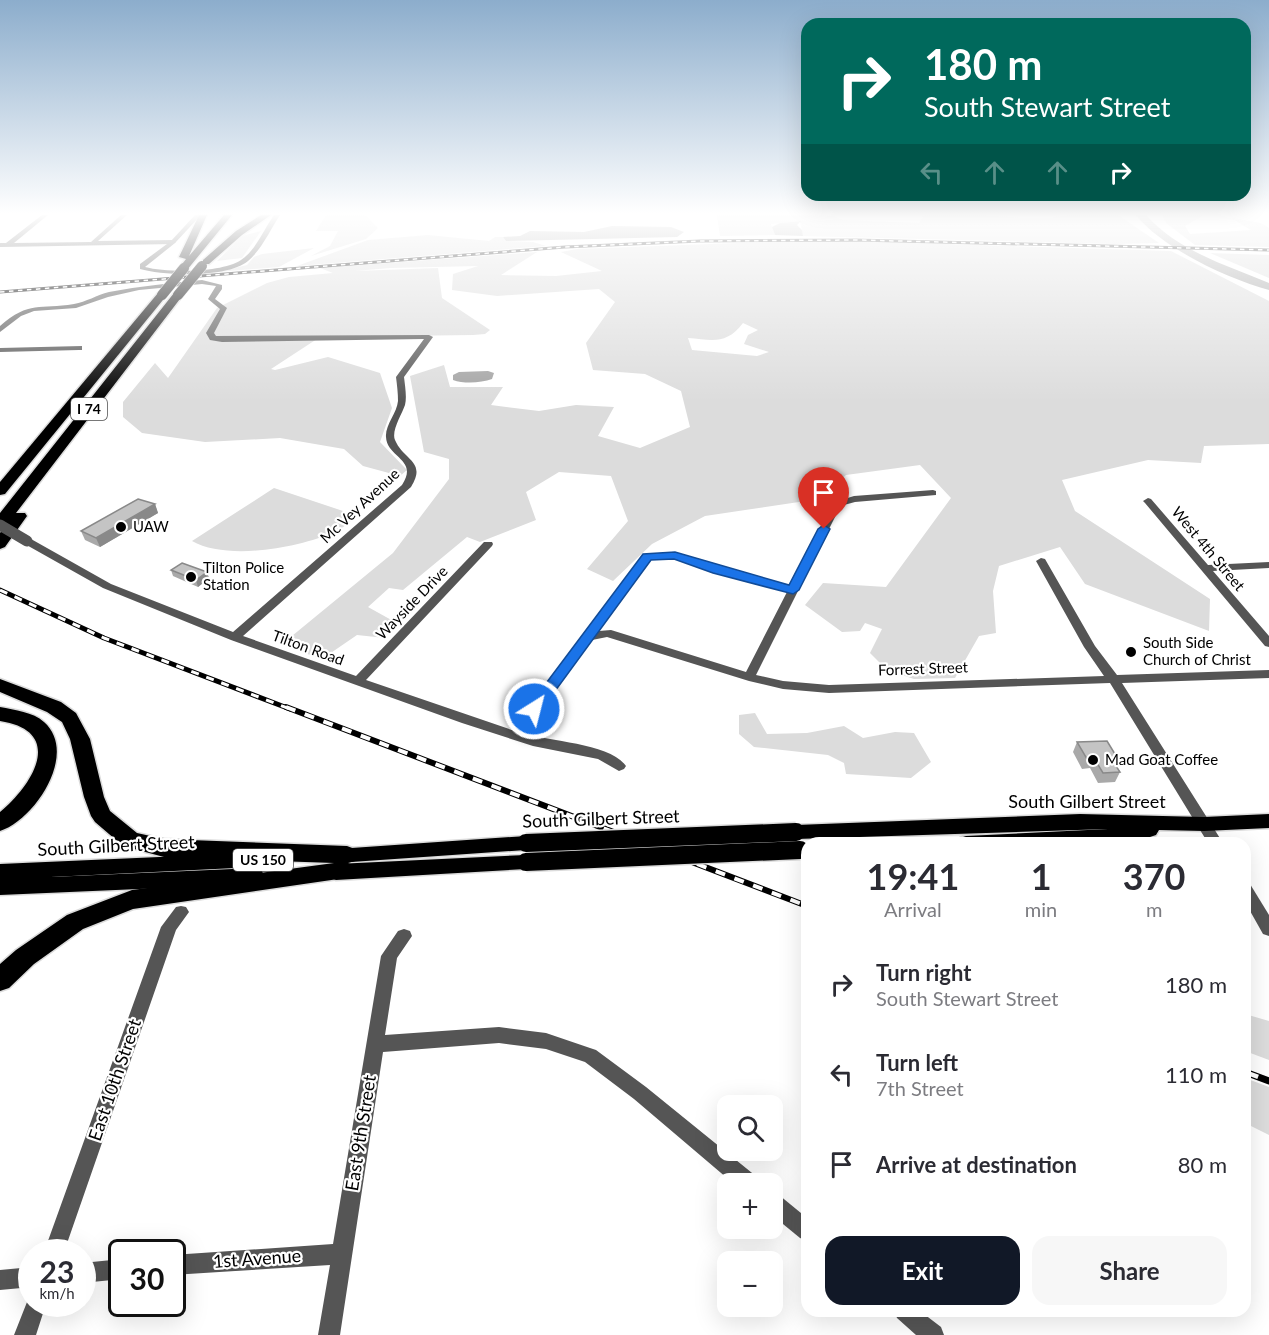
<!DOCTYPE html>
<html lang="en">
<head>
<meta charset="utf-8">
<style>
	:root { --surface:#fff; --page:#f7f7f7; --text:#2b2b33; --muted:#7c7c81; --accent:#111827 }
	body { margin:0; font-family:Lato,sans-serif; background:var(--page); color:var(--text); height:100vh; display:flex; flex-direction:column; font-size:22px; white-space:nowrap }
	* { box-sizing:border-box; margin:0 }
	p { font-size:20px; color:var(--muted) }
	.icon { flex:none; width:33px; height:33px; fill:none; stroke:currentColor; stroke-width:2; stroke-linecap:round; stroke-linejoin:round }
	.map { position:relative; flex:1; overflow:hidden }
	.details { position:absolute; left:801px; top:837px; width:450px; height:480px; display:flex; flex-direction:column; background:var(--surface); border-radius:18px; box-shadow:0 6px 24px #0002 }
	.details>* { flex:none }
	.hud { position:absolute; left:801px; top:18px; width:450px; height:183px; border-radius:18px; box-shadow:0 6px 24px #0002; background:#00695c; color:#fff; overflow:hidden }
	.fabs { position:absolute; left:717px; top:1095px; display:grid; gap:12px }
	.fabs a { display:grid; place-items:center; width:66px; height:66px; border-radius:12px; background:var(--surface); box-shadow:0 6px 24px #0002; font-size:30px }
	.speed { position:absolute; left:18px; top:1239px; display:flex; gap:12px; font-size:30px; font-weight:700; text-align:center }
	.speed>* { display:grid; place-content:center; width:78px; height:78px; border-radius:50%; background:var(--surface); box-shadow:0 6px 24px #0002; line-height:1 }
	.speed small { font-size:15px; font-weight:400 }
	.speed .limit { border:3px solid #111; border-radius:9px; background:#fff; color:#111 }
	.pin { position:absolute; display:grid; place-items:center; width:51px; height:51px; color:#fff; margin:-62px -26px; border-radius:50% 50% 50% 0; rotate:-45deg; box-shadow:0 0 6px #0007 }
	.pin .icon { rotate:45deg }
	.me { position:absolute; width:66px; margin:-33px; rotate:36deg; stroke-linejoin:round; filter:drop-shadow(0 0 4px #0008) }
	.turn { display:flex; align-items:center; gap:21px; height:126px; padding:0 24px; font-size:27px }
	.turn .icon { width:78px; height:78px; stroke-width:2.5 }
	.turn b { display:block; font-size:42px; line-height:51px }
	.lanes { display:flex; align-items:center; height:57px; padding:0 24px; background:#0003; justify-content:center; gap:30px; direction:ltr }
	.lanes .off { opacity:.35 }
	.eta { display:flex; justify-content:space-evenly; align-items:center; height:102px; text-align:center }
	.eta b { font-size:36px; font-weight:700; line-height:42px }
	.button { display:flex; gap:12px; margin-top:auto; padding:12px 24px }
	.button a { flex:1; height:69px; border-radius:18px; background:var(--accent); color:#fff; font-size:24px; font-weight:700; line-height:69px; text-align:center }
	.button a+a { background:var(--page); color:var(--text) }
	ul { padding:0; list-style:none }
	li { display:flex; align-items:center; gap:18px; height:90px; padding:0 24px }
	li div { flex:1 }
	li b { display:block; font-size:22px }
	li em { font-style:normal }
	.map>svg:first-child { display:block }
	.green { fill:#dcdcdc; fill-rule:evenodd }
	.water { fill:#a3a3a3 }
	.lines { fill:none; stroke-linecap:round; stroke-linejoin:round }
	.river { fill:#a3a3a3; fill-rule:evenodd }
	.primary-casing { stroke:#dbdbdb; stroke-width:3 }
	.motorway-casing { stroke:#dbdbdb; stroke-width:3 }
	.minor { fill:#555; fill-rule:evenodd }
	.tertiary { fill:#555; fill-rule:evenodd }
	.primary { fill:#000; fill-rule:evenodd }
	.motorway { fill:#000; fill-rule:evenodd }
	.rail-far3-casing { stroke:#000; stroke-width:3 }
	.rail-far2-casing { stroke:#000; stroke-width:5 }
	.rail-far1-casing { stroke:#000; stroke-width:6 }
	.rail-casing { stroke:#000; stroke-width:7 }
	.rail-far3 { stroke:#fff; stroke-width:1.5; stroke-dasharray:4.5; stroke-linecap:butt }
	.rail-far2 { stroke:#fff; stroke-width:3; stroke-dasharray:8; stroke-linecap:butt }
	.rail-far1 { stroke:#fff; stroke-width:4; stroke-dasharray:10; stroke-linecap:butt }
	.rail { stroke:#fff; stroke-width:4.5; stroke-dasharray:14; stroke-linecap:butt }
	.primary-bridge-casing { stroke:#dbdbdb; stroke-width:21; stroke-linecap:butt }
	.motorway-bridge-casing { stroke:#dbdbdb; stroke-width:11; stroke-linecap:butt }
	.minor-bridge { stroke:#555; stroke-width:11 }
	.primary-bridge { stroke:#000; stroke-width:18 }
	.motorway-bridge { stroke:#000; stroke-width:10 }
	.wall { fill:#a9a9a9 }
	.shaded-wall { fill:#898989 }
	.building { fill:#c4c4c4; stroke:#898989; stroke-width:1.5 }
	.route { fill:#1a73e8; stroke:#114b97; stroke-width:1.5 }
	.poi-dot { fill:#000; stroke:#fff; stroke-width:2 }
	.labels { text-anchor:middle; stroke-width:4.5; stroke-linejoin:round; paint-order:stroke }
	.shield { fill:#fff; stroke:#4c4c4c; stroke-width:1.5 }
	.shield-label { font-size:14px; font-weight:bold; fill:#000 }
	.street-label { font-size:15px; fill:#000; stroke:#fff }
	.poi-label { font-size:15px; fill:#000; stroke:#fff; text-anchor:start }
	.near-street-label { font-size:18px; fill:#000; stroke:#fff }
</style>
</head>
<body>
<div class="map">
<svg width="1269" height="1335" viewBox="0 0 1269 1335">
	<rect width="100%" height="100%" fill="#fff"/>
	<g class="green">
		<path d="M326,215h39l13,13 -12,11 -55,17 19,-10 8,-15h-22z"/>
		<path d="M717,215h114l12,5 76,3 5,-8h59l39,3h28l17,-3h51l41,28 -44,1 -312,-8 -3,-15 -29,3 4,11 -55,1z"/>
		<path d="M1162,215h57h-15l-19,11 5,8 61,-4 -20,-12 30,5 8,5v19l-74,-2 -29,-22z"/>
		<path d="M261,231l-19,27 -25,3 25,-25z"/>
		<path d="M428,235l61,6 6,-4h8l3,4 27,1 13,4 -249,20 71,-26z"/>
		<path d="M767,242h116l288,9 98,50v143l-65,2 -3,17 -53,-3 -86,20 13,31 135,88 -1,32 -124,-47 -25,-37 -61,19 -6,25 3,42 -17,3 -24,42 -41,1 -27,-9 -17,-17 12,-24 -17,-6 -5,8 -18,1 -37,-27 18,-22 63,4 65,-89 -31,-33 -74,10 -27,24 -114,17 -53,28 -39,37 -26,-12 41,-48 -17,-45 -52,-4 -33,20 10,28 -56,22 -13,-5 -64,53 -14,-2 -21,19 27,15 -10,16 -28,-3 -35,24 -41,-14 112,-92 56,-74v-20l-25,-7 -14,-76 34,-11 6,22h53l-12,18 48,6 37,-6 38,2 -16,29 42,12 50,-21 -9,-36 -36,-17 -52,-4 -7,-27 29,-41 -16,-13 -102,7 -45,-6 1,-16 25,-8 -88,2 -35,3 83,-3 4,30 48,32 -5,4 -12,1 -153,2 -49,32 4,1 53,-13 52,16 12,35 -12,34 27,28 -7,6 -37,-10 -19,-17 -64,-11 -75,4 -63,-9 -19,-16v-15l32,-39 13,15 49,-70 50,-25 22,-6 44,-4 -13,-5 217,-16 -36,23 55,1 46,-5 -41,-19 16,-3zM743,323l15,7 -10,5 -4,9 25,8 -12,4 -65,-6 -4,-12c25,2 38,7 55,-15z"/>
		<path d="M314,248l-35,19 -62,5 30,-7 7,-8 8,-3z"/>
		<path d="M1210,253l59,2v23z"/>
		<path d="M274,488l84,28c-8,6 -15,12 -24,16 -35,16 -107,29 -142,9z"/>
		<path d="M755,713l12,21 40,-1 37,-7 19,12 32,-6 19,1 17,29 -20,16 -65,-4 -2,-11 -16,-8 -74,-8 -15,-13v-19z"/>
		<path d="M1245,1014l24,7v39l-24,-9z"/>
		<path d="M1245,1078l24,9v48l-24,-12z"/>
	</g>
	<g class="water">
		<path d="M801,221l-4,4 5,5 1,6 -28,-1 -3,-8 8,-4z"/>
		<path d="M612,226l59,1 13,5 -7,5 -171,4 -3,-4 17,-1 10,-5 54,1z"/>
		<path d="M488,371l6,2 -2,6c-11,4 -28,5 -39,1v-5l6,-3z"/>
	</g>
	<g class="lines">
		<path class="river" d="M1136,215h10c32,36 80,50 123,68v7c-41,-11 -107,-42 -133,-75z"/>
		<defs>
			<g id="primary">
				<path d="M1080,814l124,3 65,-3v14l-65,3 -45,-1 -3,5 -6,2 -45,6h-148l3,-5 6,-2 142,-7 -312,10 -6,-2 -3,-5 3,-5 6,-2z"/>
				<path d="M526,836l6,2 3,5 -3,5 -6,2 -189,13 -6,-2 -3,-5 3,-5 6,-2z"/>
				<path d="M274,852l6,2 3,5 -3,5 -6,2 -223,11 204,-9 7,3 2,5 -2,5 -7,3 -255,11v-31z"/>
				<path d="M526,855l7,2 2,5 -2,5 -7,2 -190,11 -7,-3 -2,-5 2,-5 7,-3z"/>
			</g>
			<g id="motorway">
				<path d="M199,215h8l-18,41 35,-41h8l-45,55h-6l-2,-2 7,-9 -7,-2z"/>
				<path d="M261,215h10l-29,20 -33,29h-6v-4l33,-29z"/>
				<path d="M158,293l9,2 -162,199 -5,1v-13z"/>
				<path d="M174,293l9,2 -167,218h9l2,3 -22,31 -5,2v-16l5,-7 -5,1v-14z"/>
				<path d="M0,679l61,23 15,11 14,26 14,58 6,14 27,22 27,6 183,7 8,3 3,6 -3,6 -7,2 4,2 3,6 -3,6 -219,32 -50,20 -49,35 -25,24 -9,3v-27l16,-14 51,-35 65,-25 202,-27 -170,-6 -41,-11 -28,-24 -4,-6 -7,-19 -14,-58 -8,-17 -15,-10 -47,-20z"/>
				<path d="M0,707c15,3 33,5 44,15 35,31 -9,98 -44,109v-19c34,-28 65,-81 0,-91z"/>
			</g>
		</defs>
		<use href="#primary" class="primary-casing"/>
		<use href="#motorway" class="motorway-casing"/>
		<g class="minor">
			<path d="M42,215h6l-34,28 77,-1 30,-27h6l-29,26 75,-1 3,2 -3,2 -173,3v-4h6z"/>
			<path d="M202,280l20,5v4l-7,10 12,9 -13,25 2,3 213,-1 4,2 -29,40c1,9 3,20 1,28 -3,9 -14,26 -10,35 9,21 32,21 16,47l-168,149 113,40 128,-134h8l1,2 -1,2 -126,134 146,50 132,-175 31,-2 46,15 69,18 39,-76 9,-9 16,-5 79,-6 3,1v4l-81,7 -11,3 -6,6 -82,164 27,6 46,4 275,-9 -20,-29 -48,-86 5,-3 4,1 50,87 22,29 152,-5v8l-147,5 101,160h-15l-98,-160 -281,10 -46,-4 -34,-8 -142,-44 -15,3 -69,93c27,9 87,10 103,33l-2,3 -5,2 -21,-12 -65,-13 -71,-23 -231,-83 -128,-52 -80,-45v-4h8l80,45 122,48 169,-147c17,-26 -15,-27 -16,-48 -1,-12 11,-24 12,-36 0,-8 -1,-16 -2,-24l28,-38 -202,3 -12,-2 -4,-7 14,-24 -12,-10 8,-13 -14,-2 -63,6 -31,7 -32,11 -42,3 -13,5 -21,16v-6c30,-26 39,-16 74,-22 12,-2 23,-9 35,-12 31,-6 62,-9 93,-12zM674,559l39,13 74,20 -41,80 -135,-42 -12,1 52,-71z"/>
			<path d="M82,346v4h-3l-79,2v-4z"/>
			<path d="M1148,498l3,1 57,66 61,-3v6l-56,3 56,65v11l-4,-1 -120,-143 -2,-2z"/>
			<path d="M1245,882l5,2 19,31v21l-6,-2 -18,-32z"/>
			<path d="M181,906l5,1 3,5 -13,18 -112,322h-20l117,-325 15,-20z"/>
			<path d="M404,929l6,2 2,5 -15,22 -12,77 114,-8 47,6 44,15 6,2 50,37 111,90 2,7h-25l-100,-85 -49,-37 -39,-13 -47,-6 -116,9 -43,283h-22l12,-70 -158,10v-20l161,-11 48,-288 17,-25z"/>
			<path d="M772,1192l7,3 28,23v23l-7,-3 -28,-23z"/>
			<path d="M122,1259v20l-40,4v-20z"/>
			<path d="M32,1267v20l-32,3v-20z"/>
			<path d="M32,1295v9h14l-10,31h-22l15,-38z"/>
			<path d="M894,1311h26l21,16 3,8h-28l-19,-17z"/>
		</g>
		<path class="tertiary" d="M195,215h6l-26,28 -30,24c23,6 76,6 96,-7 15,-10 23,-31 33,-45h6c-10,15 -18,34 -32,46 -20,17 -84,15 -108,8v-5l31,-23z"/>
		<use href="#primary" class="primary"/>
		<use href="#motorway" class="motorway"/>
		<defs>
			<path id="rail-far3" d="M0,292l565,-45 135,-6 157,-1 412,10"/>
			<path id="rail-far2" d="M0,590l104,48 186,71"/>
			<path id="rail-far1" d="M286,707l521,199"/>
			<path id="rail" d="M1245,1072l24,9"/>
		</defs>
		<use href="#rail-far3" class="rail-far3-casing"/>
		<use href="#rail-far2" class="rail-far2-casing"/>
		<use href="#rail-far1" class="rail-far1-casing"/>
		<use href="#rail" class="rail-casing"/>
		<use href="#rail-far3" class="rail-far3"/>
		<use href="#rail-far2" class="rail-far2"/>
		<use href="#rail-far1" class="rail-far1"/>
		<use href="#rail" class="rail"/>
		<defs>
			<g id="primary-bridge">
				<path d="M526,843l270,-11"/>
				<path d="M526,862l274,-12"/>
			</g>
			<g id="motorway-bridge">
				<path d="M162,295l22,-27"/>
				<path d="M178,295l24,-29"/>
			</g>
		</defs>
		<use href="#primary-bridge" class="primary-bridge-casing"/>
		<use href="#motorway-bridge" class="motorway-bridge-casing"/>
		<path class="minor-bridge" d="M0,525l27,16"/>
		<use href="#primary-bridge" class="primary-bridge"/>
		<use href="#motorway-bridge" class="motorway-bridge"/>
	</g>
	<g class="wall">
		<path d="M155,504l3,9 -58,34 -15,-7 -4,-9z"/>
		<path d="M171,570l38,8 -11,9 -25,-11z"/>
		<path d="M1077,742l41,17 -2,6 4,7 -5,10 -17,1 -8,-15 -8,1 -9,-17z"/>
	</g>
	<g class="shaded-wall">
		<path d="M155,504l3,9 -58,34 -4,-9z"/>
		<path d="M207,572l2,6 -11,9 -2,-7z"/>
	</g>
	<g class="building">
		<path d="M138,499l17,5 -59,34 -15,-7z"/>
		<path d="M182,563l25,9 -11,8 -25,-10z"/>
		<path d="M1107,741l11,18 -6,1 8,12 -17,1 -9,-15 -7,1 -10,-17z"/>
	</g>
	<linearGradient id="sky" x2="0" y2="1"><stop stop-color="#8cadcc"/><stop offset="0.53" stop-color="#fff"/><stop offset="1" stop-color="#fff" stop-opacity="0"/></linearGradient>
	<rect width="1269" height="402" fill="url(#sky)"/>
	<path class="route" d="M824,525l6,4 -31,61 -6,4 -80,-21 -39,-14 -23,1 -112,153h-10l-2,-4 2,-3 114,-152 32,-2 114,33 29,-56z"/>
	<g class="poi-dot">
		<circle cx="121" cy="527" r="6"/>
		<circle cx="191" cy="577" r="6"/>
		<circle cx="1131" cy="652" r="6"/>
		<circle cx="1093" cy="760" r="6"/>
	</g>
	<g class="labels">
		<g class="shield">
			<rect x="71" y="398" width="36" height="22" rx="4.5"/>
			<rect x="233" y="849" width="60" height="22" rx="4.5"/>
		</g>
		<g class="shield-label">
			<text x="89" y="414">I 74</text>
			<text x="263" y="865">US 150</text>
		</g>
		<g class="street-label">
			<text transform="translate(360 506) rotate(-43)" y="5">Mc Vey Avenue</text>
			<text transform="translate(1208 549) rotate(50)" y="5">West 4th Street</text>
			<text transform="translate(412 603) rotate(-46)" y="5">Wayside Drive</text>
			<text transform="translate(308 648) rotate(20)" y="5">Tilton Road</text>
			<text transform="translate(923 669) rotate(-2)" y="5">Forrest Street</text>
		</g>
		<g class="poi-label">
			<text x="133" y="532">UAW</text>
			<text x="203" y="573">Tilton Police<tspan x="203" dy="17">Station</tspan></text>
			<text x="1143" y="648">South Side<tspan x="1143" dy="17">Church of Christ</tspan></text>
			<text x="1105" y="765">Mad Goat Coffee</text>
		</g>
		<g class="near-street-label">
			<text x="1087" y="808">South Gilbert Street</text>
			<text transform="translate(601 819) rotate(-2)" y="6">South Gilbert Street</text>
			<text transform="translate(116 846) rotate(-3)" y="6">South Gilbert Street</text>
			<text transform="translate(115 1080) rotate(-71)" y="6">East 10th Street</text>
			<text transform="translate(361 1133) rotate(-81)" y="6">East 9th Street</text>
			<text transform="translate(257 1259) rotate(-4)" y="6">1st Avenue</text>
		</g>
	</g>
</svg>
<div class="fabs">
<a><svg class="icon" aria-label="search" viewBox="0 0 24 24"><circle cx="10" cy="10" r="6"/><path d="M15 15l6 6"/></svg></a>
<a>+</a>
<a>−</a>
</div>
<div class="speed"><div>23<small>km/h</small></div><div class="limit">30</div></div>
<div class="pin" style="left:824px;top:529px;background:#d93025"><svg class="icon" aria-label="arrive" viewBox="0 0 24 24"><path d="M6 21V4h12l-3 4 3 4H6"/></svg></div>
<svg class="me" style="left:534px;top:709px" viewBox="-20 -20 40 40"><circle r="17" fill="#1a73e8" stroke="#fff" stroke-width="3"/><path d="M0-11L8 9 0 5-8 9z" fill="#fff"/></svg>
<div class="hud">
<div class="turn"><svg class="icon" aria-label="right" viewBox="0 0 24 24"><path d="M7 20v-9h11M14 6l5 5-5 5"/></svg><div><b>180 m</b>South Stewart Street</div></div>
<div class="lanes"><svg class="icon off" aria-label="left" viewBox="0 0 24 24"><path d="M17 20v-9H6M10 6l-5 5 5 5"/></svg><svg class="icon off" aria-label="ahead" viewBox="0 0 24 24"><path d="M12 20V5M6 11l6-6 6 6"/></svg><svg class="icon off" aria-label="ahead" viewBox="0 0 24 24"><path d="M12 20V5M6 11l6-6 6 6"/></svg><svg class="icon" aria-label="right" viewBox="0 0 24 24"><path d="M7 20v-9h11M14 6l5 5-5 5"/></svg></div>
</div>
<section class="details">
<div class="eta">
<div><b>19:41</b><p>Arrival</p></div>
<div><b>1</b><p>min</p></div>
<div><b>370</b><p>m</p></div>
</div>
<ul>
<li><svg class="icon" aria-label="right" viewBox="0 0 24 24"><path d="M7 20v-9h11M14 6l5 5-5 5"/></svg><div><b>Turn right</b><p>South Stewart Street</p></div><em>180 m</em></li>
<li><svg class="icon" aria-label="left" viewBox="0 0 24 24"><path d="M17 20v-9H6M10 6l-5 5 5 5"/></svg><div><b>Turn left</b><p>7th Street</p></div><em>110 m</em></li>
<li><svg class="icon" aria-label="arrive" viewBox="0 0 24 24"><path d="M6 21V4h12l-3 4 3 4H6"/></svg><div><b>Arrive at destination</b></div><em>80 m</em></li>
</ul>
<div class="button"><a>Exit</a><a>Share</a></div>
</section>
</div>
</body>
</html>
